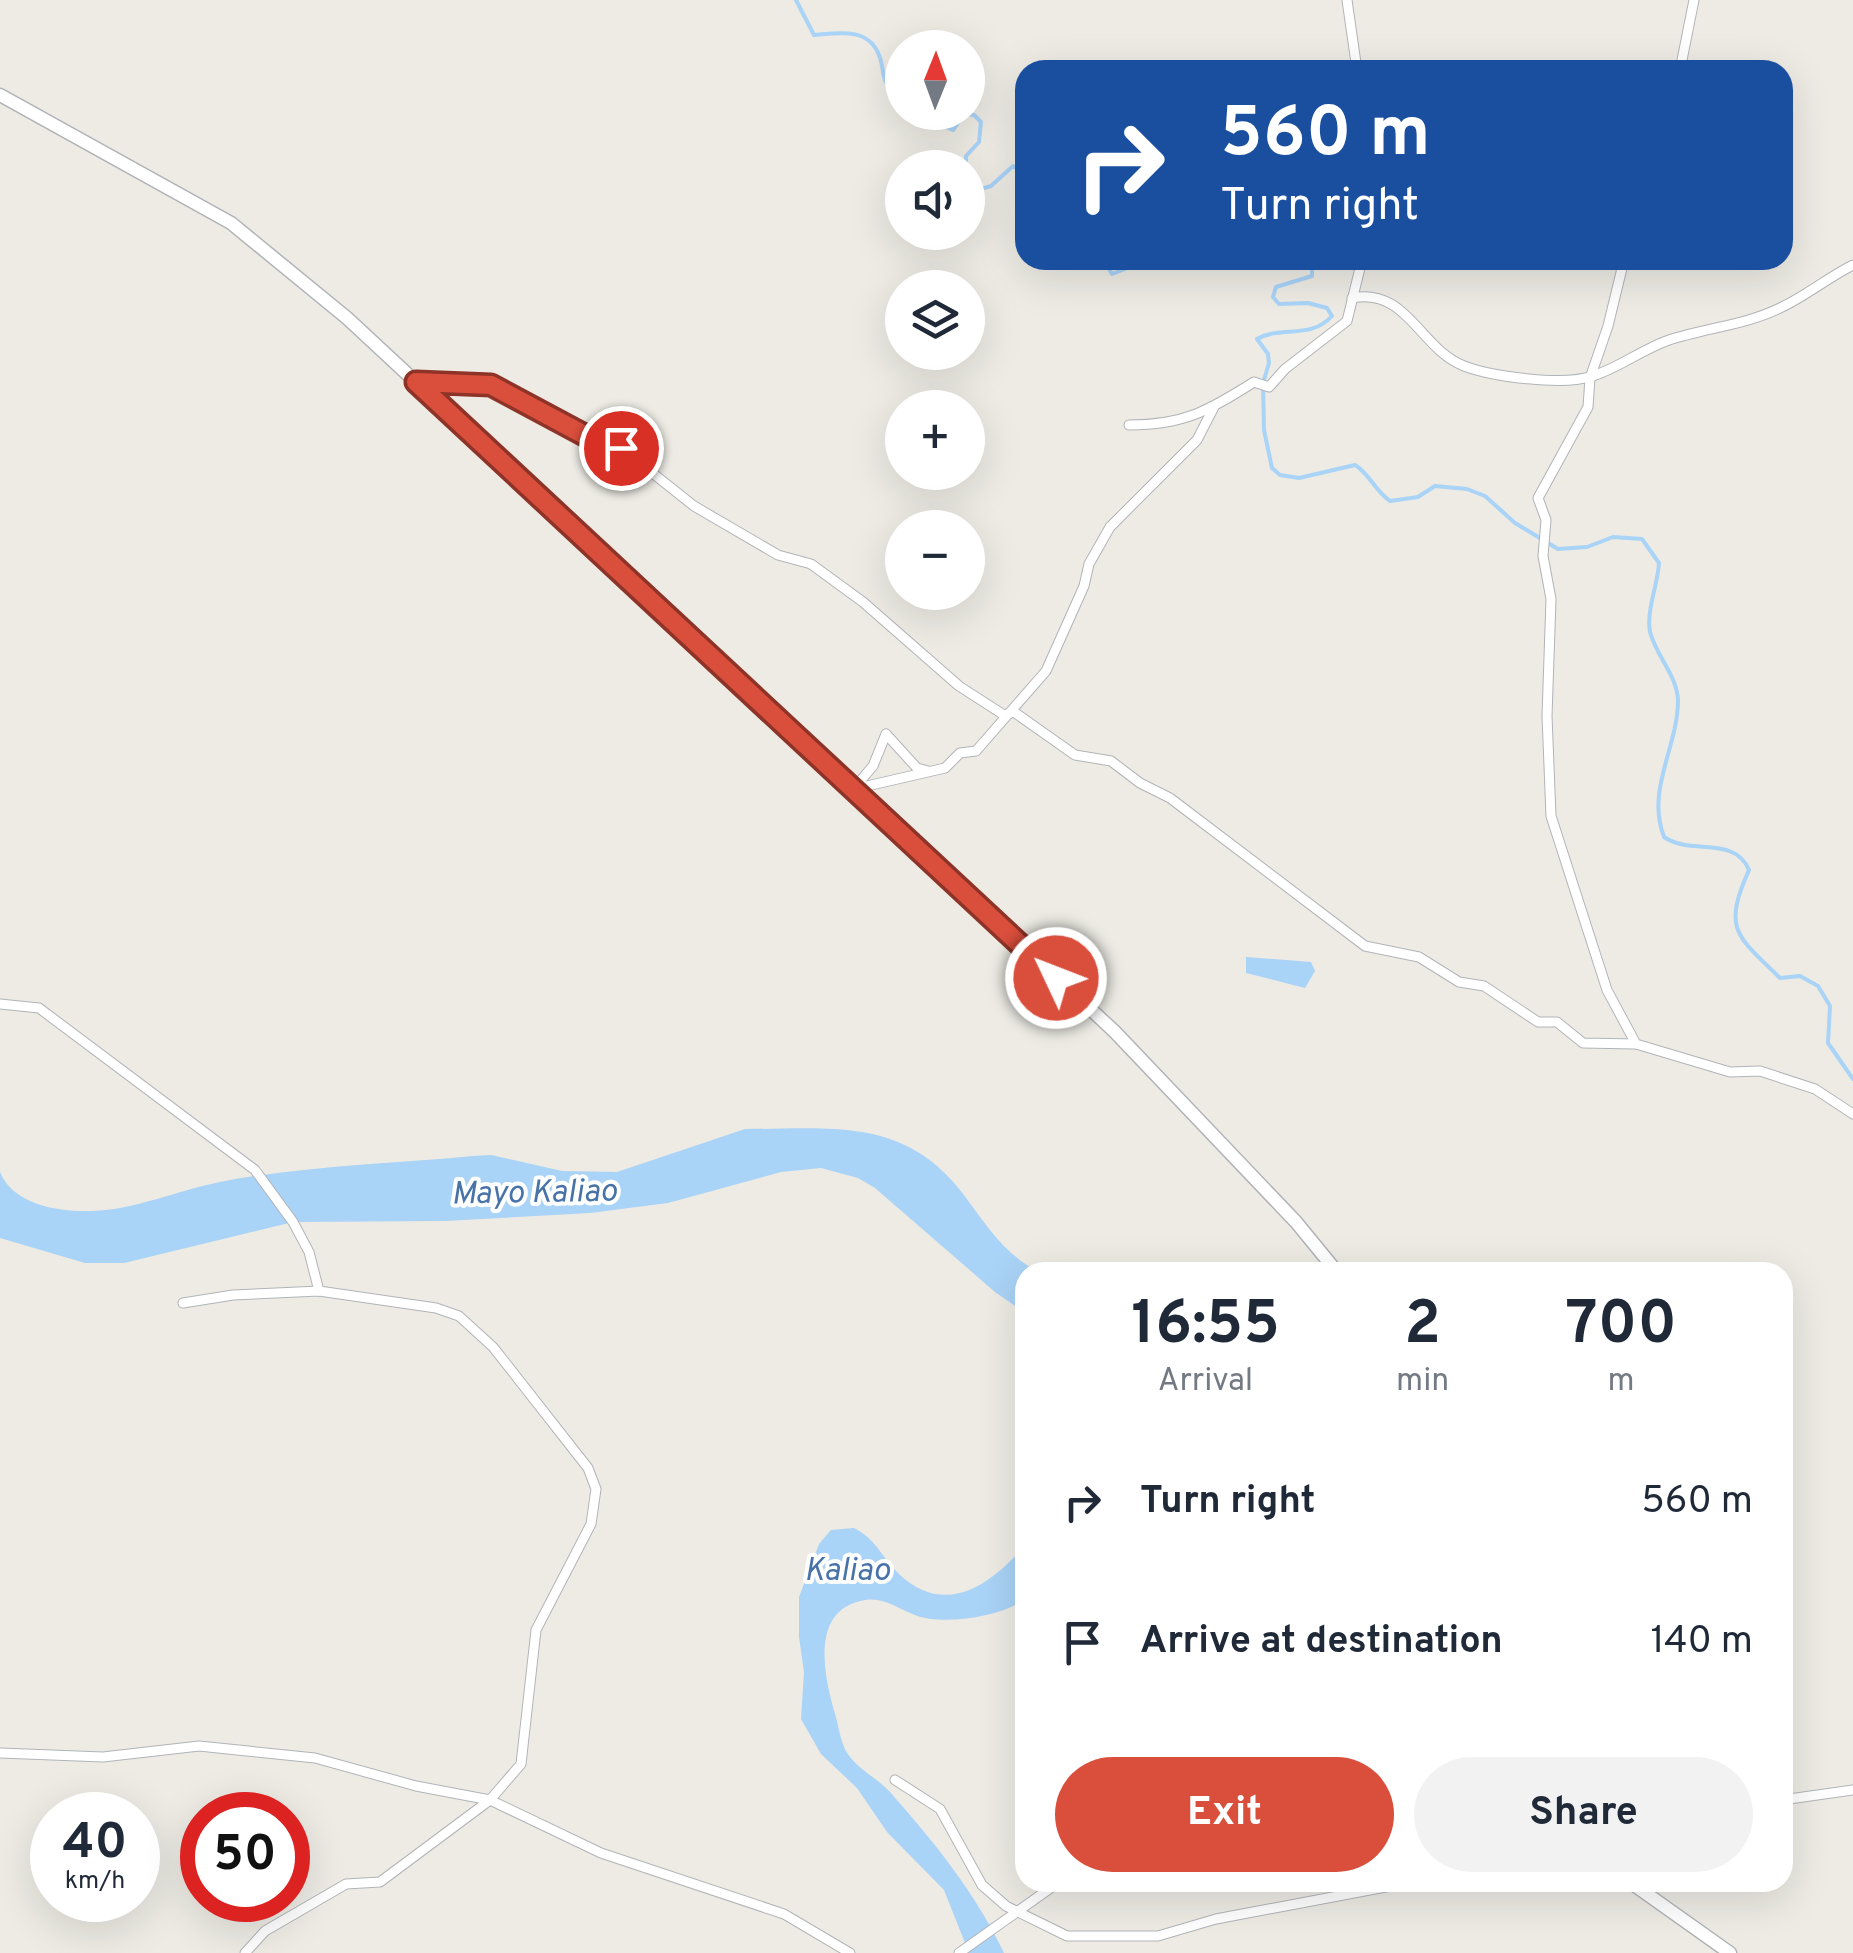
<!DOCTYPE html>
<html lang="en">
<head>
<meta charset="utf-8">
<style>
	:root { --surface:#fff; --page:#f2f2f3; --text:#1f2937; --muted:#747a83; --accent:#da4e3c }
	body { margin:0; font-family:Overpass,sans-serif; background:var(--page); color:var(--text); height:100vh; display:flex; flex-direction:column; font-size:38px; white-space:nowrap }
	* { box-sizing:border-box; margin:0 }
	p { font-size:32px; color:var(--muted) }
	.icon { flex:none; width:55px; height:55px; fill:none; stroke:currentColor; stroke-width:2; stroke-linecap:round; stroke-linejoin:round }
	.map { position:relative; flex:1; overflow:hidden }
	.panel { position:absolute; left:1015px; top:1262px; width:778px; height:630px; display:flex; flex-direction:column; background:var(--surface); border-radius:30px; box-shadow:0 10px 40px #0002 }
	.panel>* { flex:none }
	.guide { position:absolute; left:1015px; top:60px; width:778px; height:210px; border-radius:30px; box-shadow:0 10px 40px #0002; background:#1a4fa0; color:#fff; overflow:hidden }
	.needle { width:65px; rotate:1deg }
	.buttons { position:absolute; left:885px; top:30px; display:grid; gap:20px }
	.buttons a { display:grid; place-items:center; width:100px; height:100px; border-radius:50%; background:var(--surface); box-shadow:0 10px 40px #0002; font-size:50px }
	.speed { position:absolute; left:30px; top:1792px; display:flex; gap:20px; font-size:50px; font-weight:700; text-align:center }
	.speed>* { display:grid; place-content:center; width:130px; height:130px; border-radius:50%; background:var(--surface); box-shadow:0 10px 40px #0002; line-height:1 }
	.speed small { font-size:25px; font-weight:400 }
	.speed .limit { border:15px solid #d22; background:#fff; color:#111 }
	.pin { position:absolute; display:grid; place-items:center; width:85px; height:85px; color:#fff; margin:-42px; border:5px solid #fff; border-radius:50%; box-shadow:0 2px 10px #0007 }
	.me { position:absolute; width:110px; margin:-55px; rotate:313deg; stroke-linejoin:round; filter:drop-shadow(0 0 8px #0008) }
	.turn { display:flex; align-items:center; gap:35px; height:210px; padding:0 40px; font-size:45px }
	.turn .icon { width:130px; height:130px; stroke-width:2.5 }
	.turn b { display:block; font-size:70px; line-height:85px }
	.eta { display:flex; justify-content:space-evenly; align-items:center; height:170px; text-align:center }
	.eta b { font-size:60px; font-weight:700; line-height:70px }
	.cta { display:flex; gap:20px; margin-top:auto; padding:20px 40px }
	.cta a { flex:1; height:115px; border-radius:60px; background:var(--accent); color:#fff; font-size:40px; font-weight:700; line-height:115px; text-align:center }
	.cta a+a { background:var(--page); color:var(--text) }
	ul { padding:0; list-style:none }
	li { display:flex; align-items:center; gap:30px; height:140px; padding:0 40px }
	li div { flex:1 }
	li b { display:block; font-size:38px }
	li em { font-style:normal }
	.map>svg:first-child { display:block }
	.water { fill:#a9d3f7 }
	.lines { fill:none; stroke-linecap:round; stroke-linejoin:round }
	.stream { stroke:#a9d3f7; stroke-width:4 }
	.street-casing { stroke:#b1b4b8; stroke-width:11 }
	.secondary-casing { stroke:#b0b3b7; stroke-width:15 }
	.street { stroke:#fff; stroke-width:9 }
	.secondary { stroke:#fff; stroke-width:12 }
	.route-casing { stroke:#8e3327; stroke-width:25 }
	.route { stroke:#da4e3c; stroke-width:18 }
	.labels { text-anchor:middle; stroke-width:8; stroke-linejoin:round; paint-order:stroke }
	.water-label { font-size:32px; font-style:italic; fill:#4873a8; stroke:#fff }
</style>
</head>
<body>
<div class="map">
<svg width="1853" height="1953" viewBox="0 0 1853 1953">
	<rect width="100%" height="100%" fill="#edebe4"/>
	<g class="water">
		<path d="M1246,957l65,5 4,9 -10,17 -59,-15z"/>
		<path d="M745,1129c88,0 160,-12 219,66 22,30 41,60 75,77h-14v41l-30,-21 -120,-104 -17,-10 -37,-10 -40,4 -113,31 -78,10 -145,8 -152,1 -169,41h-39l-85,-25v-66c13,33 59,40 92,39 42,-1 87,-21 128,-29 82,-16 170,-18 253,-26l18,-1 71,16 55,1z"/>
		<path d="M854,1528c22,11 27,28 44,45 46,45 92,13 127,-28v54c-23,18 -82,27 -110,16 -17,-6 -30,-18 -50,-15 -56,9 -41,76 -30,114 4,13 6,33 15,43 11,14 28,22 40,35 44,50 85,100 114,161h-35l-25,-63 -57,-58 -30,-44 -36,-34 -20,-35 3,-47 -5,-35v-40l20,-53 12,-14z"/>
	</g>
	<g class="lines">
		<g class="stream">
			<path d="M796,0l18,35c25,-2 54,-8 65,20 5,11 2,21 9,31l14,-2"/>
			<path d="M935,112v10l18,8 11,-16 10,1 7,7 -2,20 -13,14v12"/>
			<path d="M968,171l13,18 10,-3 22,-20 12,8"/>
			<path d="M1104,260l8,14 18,-7 5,-7"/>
			<path d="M1312,260v16l-36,11 -3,10 6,7 29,-1 19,5 5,8c-22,24 -50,9 -75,23l11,15 1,9 -6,20 1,47 8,38 8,7 19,3 56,-13c15,9 19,25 35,36l28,-4 17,-11 32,3 18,7 30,27 43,26 29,-2 26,-10 29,2 17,24c-1,21 -13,48 -9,69 6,24 28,44 28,70 -1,47 -32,88 -14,135 28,19 70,-2 85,33 -27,60 -12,66 31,108l20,-2 18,10 12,20 -2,37 25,36"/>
		</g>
		<defs>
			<g id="street">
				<path d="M1347,0l10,70"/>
				<path d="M1680,70l14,-70"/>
				<path d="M1624,260l-16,66 -18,52 -2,29 -50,91 8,22 -3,36 8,43 -4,117 4,100 56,174 29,54 94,28 30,-1 55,18 38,25"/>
				<path d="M1352,298c55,-11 68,51 112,68 29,11 100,20 129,10 27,-9 50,-27 76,-36 36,-12 77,-15 111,-32 26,-12 47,-30 73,-43"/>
				<path d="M416,382l75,3 99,53 31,10 73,58 84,49 33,9 52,38 96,84 45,29 10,-3 61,43 36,6 29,22 30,15 195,148 54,11 40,25 25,4 54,36h19l26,21 53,1"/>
				<path d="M1129,425c55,0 79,-14 125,-43l15,5 16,-18 62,-48 15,-61"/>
				<path d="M886,734l31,34 11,3"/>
				<path d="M855,787l18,-21 13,-32"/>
				<path d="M854,789l91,-21 15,-15 16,-2 70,-80 38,-85 5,-22 21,-37 87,-87 17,-33"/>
				<path d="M0,1004l39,4 216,162 38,52 16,30 10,39"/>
				<path d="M183,1303l50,-8 86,-4 117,17 23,8 34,31 95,121 8,21 -5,35 -55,106 -15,134 -31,36 -110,82 -34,2 -81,47 -20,22"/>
				<path d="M0,1753l103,4 96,-11 116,12 101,28 74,14 111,53 183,61 66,39"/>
				<path d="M895,1780l45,29 42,76 24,21 61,30h91l58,-17 196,-37"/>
				<path d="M1782,1800l71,-10"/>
				<path d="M959,1953l100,-71"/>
			</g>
			<g id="secondary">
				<path d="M0,95l231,128 116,95 767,713 182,191 41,50"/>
				<path d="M1630,1882l100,71"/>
			</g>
		</defs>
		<use href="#street" class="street-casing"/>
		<use href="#secondary" class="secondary-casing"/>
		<use href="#street" class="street"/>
		<use href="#secondary" class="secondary"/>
	</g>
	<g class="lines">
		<defs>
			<path id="route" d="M621,448l-31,-10 -99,-53 -75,-3 640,596"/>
		</defs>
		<use href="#route" class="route-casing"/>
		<use href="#route" class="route"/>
	</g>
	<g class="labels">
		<g class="water-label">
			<text transform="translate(534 1191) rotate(-1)" y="11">Mayo Kaliao</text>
			<text x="847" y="1580">Kaliao</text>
		</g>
	</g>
</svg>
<div class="buttons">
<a><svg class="needle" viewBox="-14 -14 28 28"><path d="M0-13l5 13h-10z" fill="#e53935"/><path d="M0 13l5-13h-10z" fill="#747a83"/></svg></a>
<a><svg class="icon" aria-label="sound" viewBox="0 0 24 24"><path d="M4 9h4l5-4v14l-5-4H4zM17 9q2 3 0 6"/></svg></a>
<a><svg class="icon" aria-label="layers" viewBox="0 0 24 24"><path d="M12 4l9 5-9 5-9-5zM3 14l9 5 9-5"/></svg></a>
<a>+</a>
<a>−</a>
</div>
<div class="speed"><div>40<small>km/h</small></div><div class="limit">50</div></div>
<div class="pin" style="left:621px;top:448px;background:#d93025"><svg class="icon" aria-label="arrive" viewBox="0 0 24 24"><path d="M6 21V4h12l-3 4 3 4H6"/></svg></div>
<svg class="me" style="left:1056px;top:978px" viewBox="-20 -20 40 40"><circle r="17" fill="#da4e3c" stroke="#fff" stroke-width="3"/><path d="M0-11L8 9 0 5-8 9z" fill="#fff"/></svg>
<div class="guide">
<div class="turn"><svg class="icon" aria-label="right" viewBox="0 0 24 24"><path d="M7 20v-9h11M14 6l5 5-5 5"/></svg><div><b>560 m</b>Turn right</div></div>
</div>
<section class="panel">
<div class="eta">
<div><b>16:55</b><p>Arrival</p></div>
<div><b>2</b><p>min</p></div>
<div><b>700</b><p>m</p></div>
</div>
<ul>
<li><svg class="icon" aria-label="right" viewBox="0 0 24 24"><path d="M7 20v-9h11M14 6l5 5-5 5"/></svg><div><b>Turn right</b></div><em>560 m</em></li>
<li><svg class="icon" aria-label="arrive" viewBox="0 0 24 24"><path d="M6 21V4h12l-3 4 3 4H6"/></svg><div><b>Arrive at destination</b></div><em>140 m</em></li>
</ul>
<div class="cta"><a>Exit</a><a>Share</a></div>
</section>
</div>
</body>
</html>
